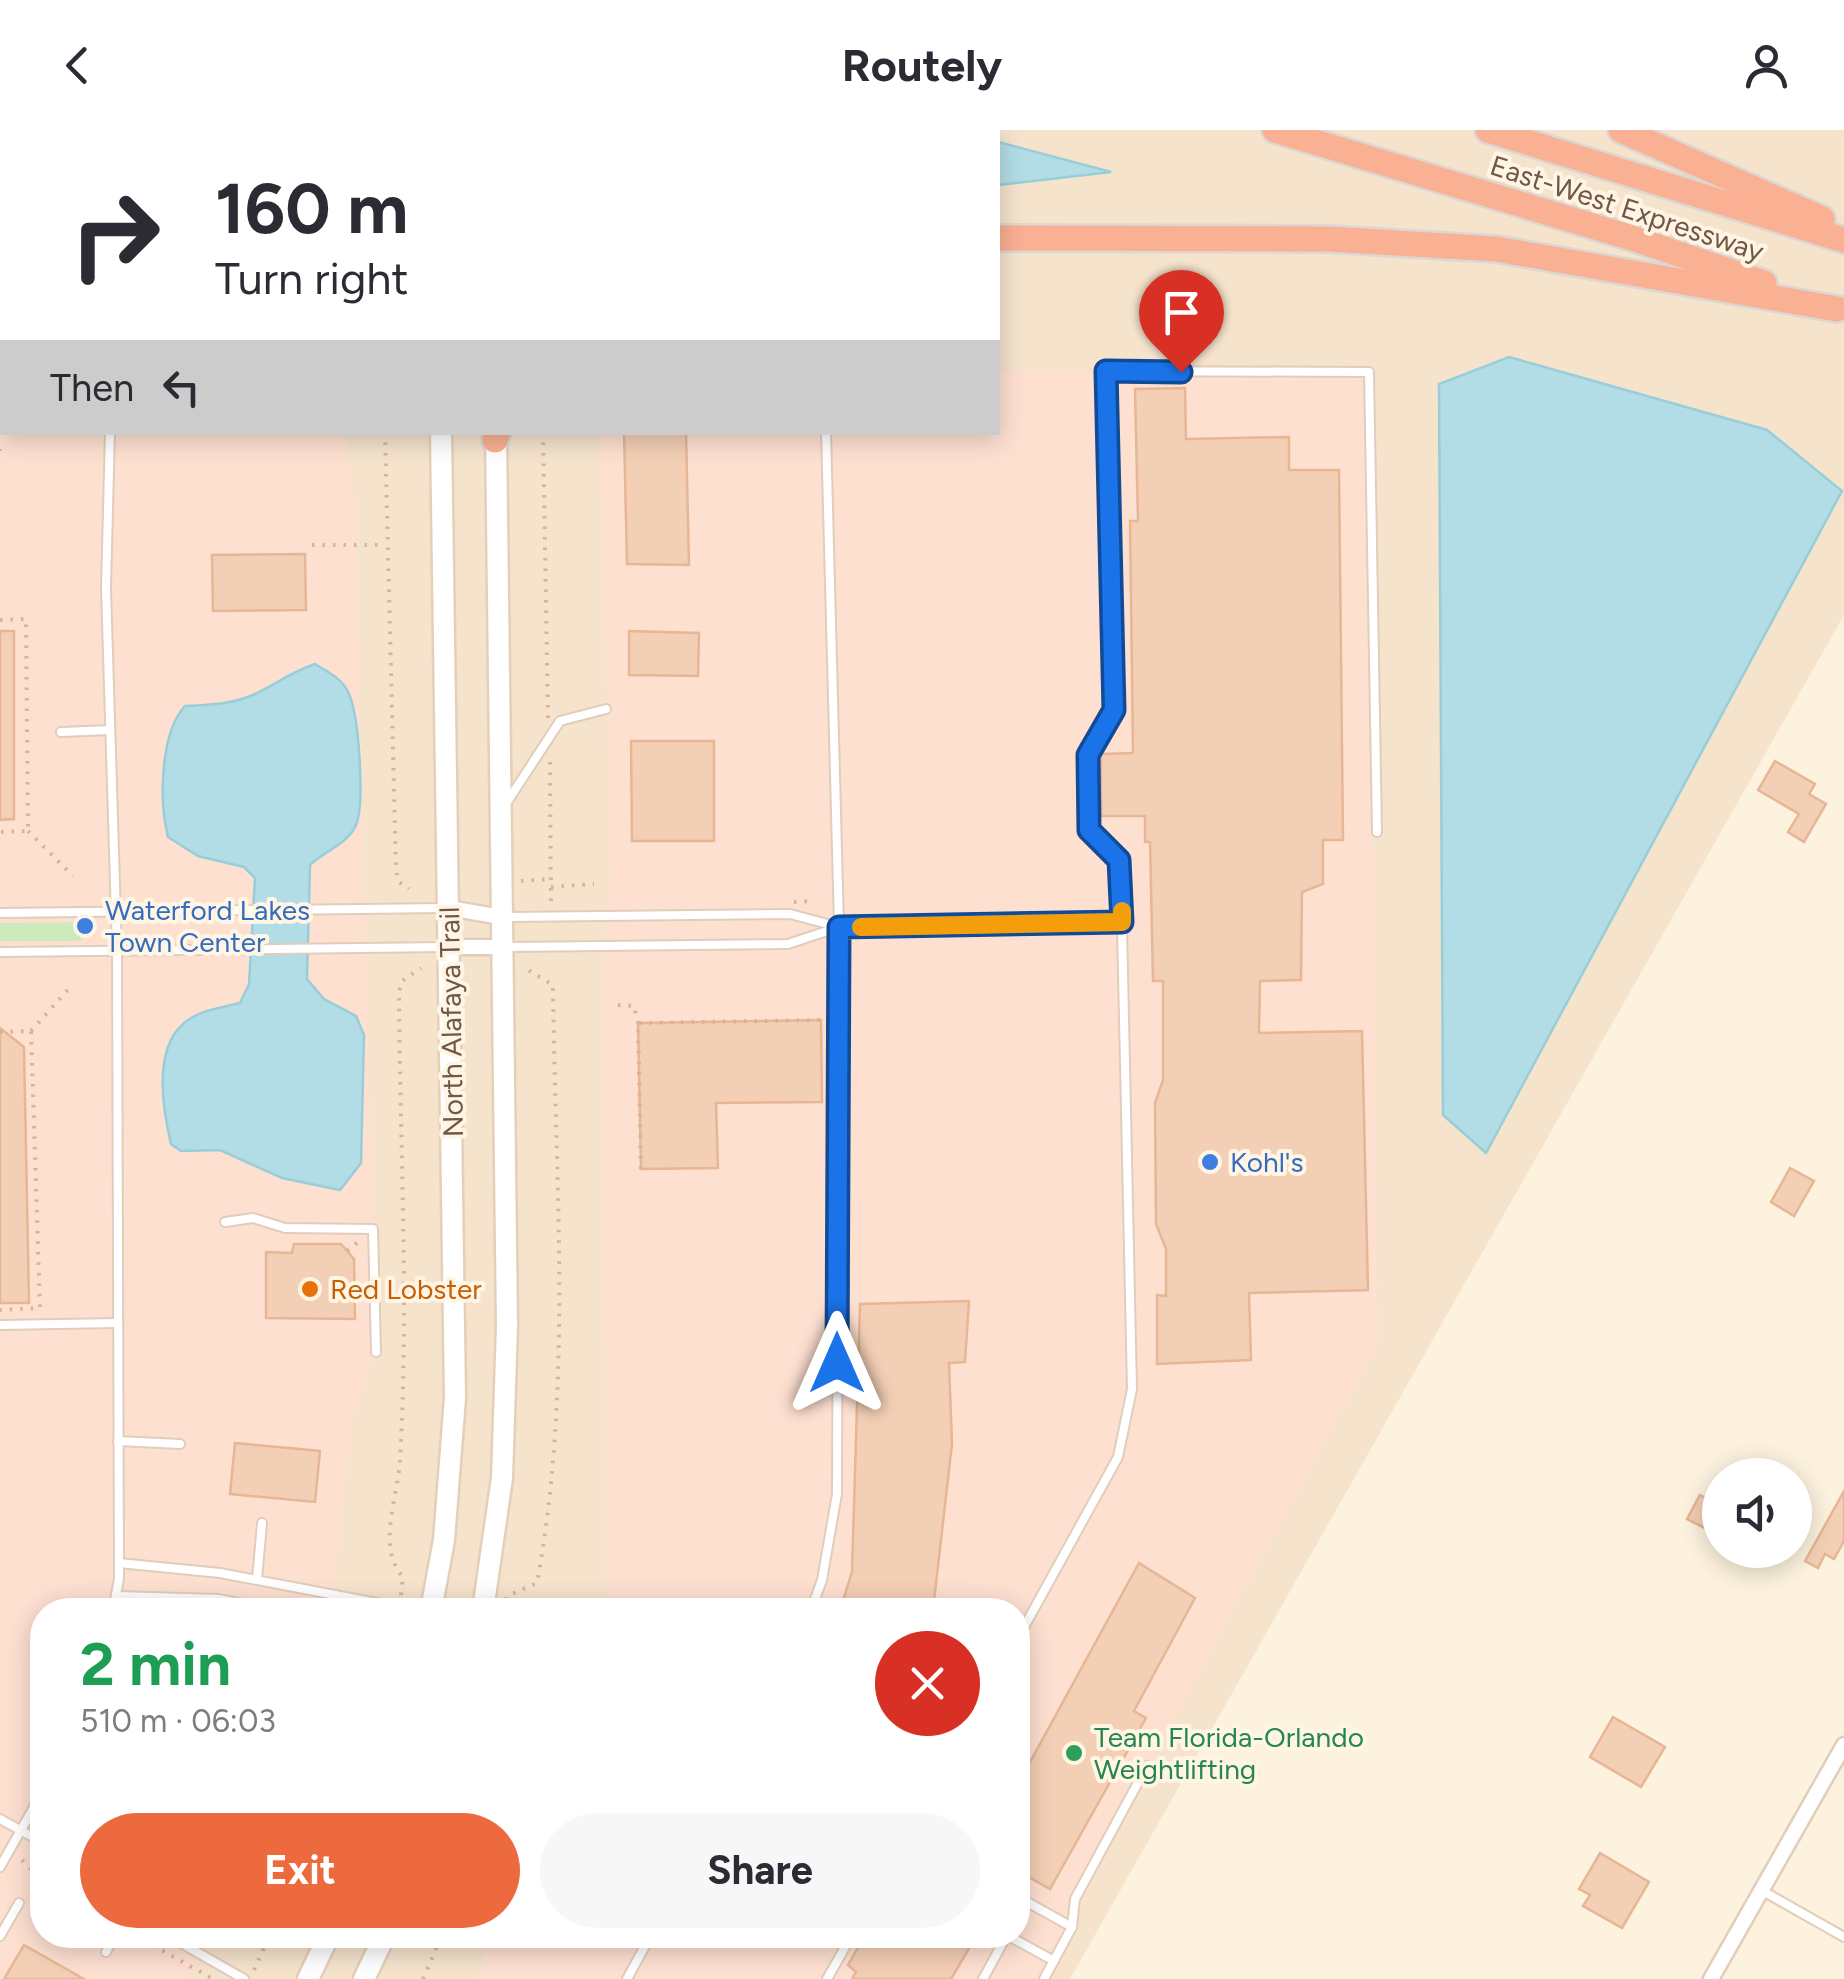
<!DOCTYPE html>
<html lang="en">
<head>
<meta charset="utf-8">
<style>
	:root { --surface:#fff; --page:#f7f7f7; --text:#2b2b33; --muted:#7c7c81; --accent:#ec6a3e }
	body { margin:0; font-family:Figtree,sans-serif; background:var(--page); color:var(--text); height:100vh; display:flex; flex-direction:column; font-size:38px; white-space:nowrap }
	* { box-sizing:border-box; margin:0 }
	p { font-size:32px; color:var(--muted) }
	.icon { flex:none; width:55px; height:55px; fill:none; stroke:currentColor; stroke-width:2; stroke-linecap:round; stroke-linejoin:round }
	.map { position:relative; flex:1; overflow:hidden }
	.sheet { position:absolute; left:30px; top:1468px; width:1000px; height:350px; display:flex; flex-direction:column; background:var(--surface); border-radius:40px; box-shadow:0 5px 25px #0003 }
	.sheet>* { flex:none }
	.hud { position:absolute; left:0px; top:0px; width:1000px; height:305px; box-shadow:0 5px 25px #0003; background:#fff; color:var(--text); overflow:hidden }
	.tools { position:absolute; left:1702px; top:1328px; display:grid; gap:20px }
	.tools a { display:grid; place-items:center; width:110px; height:110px; border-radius:50%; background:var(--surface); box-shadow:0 5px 25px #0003; font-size:50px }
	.pin { position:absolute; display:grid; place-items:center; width:85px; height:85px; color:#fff; margin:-102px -42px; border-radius:50% 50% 50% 0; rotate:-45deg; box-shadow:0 0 10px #0007 }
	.pin .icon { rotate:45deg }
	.me { position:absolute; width:110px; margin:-55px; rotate:0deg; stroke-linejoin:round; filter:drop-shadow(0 0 8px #0008) }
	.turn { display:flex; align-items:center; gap:35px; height:210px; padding:0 50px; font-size:45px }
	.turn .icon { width:130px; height:130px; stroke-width:2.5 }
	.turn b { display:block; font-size:70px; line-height:85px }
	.then { display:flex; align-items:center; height:95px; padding:0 50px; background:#0003; gap:20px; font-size:38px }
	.round { display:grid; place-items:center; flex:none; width:105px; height:105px; border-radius:52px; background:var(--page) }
	.summary { display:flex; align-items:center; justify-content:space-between; height:170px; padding:0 50px }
	h1 { font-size:60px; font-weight:700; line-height:75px; color:#1e9e55 }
	.button { display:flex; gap:20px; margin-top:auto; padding:20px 50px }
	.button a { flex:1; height:115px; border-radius:60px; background:var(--accent); color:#fff; font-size:40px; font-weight:700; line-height:115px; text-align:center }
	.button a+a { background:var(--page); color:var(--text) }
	header { display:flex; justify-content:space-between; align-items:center; height:130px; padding:0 50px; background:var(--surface); font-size:45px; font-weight:700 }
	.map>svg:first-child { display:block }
	.residential { fill:#f5e3cc; fill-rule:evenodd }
	.commercial { fill:#fee0d1 }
	.green { fill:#ceeabd }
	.water { fill:#b3dde6; stroke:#99cdd8; stroke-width:2.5 }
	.building { fill:#f3cfb5; stroke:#e6b695; stroke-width:2.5 }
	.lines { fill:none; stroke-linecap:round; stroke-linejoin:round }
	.lane-casing { stroke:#e1cdba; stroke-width:12 }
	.street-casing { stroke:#e1cdba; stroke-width:19 }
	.secondary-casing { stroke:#e6cfb8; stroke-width:25 }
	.highway-casing { stroke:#ddd7d3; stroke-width:30 }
	.path { stroke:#d7b399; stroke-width:4; stroke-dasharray:2.5 8; stroke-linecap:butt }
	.lane { stroke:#fff; stroke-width:8 }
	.street { stroke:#fff; stroke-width:14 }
	.secondary { stroke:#fff; stroke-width:20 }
	.highway { stroke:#fab092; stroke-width:25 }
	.route-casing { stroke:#114b97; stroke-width:25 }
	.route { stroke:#1a73e8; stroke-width:18 }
	.slow { stroke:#f59e0b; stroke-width:18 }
	.shop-dot { fill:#3f7fe0; stroke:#fff5e5; stroke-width:4 }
	.food-dot { fill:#e8710a; stroke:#fff5e5; stroke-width:4 }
	.leisure-dot { fill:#2e9e5b; stroke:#fff5e5; stroke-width:4 }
	.labels { text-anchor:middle; stroke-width:8; stroke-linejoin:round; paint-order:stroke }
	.street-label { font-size:28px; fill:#735746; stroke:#fff5e5 }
	.shop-label { font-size:28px; fill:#366cbe; stroke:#fff5e5; text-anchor:start }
	.food-label { font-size:28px; fill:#c56008; stroke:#fff5e5; text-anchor:start }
	.leisure-label { font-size:28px; fill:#27864d; stroke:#fff5e5; text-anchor:start }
</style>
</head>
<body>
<header><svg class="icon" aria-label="back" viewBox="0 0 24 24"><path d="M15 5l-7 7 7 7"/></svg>Routely<svg class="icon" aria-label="person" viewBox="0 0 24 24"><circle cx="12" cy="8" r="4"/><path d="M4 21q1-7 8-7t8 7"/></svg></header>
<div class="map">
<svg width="1844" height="1849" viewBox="0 0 1844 1849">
	<rect width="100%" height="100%" fill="#fdf2de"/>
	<path class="residential" d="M0,0h1844v485l-774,1364h-1070zM2,2h996v300h-996zM42,1480h976v325h-976z"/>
	<g class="commercial">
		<path d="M0,0h373l-371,2v300l343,1 10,72 21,847 -23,66 -22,192h-289v325h177l-31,44h-188z"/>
		<path d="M998,241l371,1 9,974 -303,553 -3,28 -28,52h-569l19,-44h524v-325h-409l-3,-42 -2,-622 7,-75 -11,-438 398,-1z"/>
	</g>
	<path class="green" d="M80,792l7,8 -6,11h-81v-18z"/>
	<g class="water">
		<path d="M663,0h289l10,2h-292z"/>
		<path d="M998,12l113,30 -113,13z"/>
		<path d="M1509,227l258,73 75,61 -356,662 -43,-38 -4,-731z"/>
		<path d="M315,534c13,8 28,15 34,30 10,23 16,108 7,131 -7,18 -33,27 -46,40l-3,114 17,20 32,17 8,19 -3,128 -21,27 -58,-12 -62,-28 -39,1 -10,-7c-8,-34 -18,-92 11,-119 15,-15 39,-17 58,-22l9,-19 6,-106 -11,-11 -46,-11 -30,-19c-9,-36 -8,-104 17,-131 24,-1 51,-2 72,-13 23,-11 32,-20 58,-29z"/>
	</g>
	<g class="building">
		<path d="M1185,258l1,51 103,-2v33h50l4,370h-20v44l-21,8 -1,88 -41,1 -1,52 103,-2 6,259 -119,3 2,67 -94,4v-69l9,1v-47l-10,-25 -1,-121 8,-23v-99h-10l-3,-139h-5v-26h-44v-62l32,-1 -3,-232h8l-3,-132z"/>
		<path d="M624,302h62l3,133 -62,-1z"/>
		<path d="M305,424l1,56 -93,1 -1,-56z"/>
		<path d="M0,501h14v188l-14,1z"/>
		<path d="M629,501l70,2 -1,43 -69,-1z"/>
		<path d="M631,611h83v100h-82z"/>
		<path d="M1775,631l40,23 -6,10 17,10 -22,38 -16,-10 11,-18 -41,-24z"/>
		<path d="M821,890l1,82 -106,1 2,65 -77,1 -3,-146z"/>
		<path d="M0,898l24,19 5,256h-29z"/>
		<path d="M1790,1038l24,13 -20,35 -23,-14z"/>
		<path d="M294,1114h47l13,15 1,60 -89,-1v-66l26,1z"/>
		<path d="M969,1171l-4,61 -16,1 3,81 -19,166h-93l12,-38 8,-268z"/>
		<path d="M235,1313l85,8 -5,51 -85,-8z"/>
		<path d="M1844,1361v50l-10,18 -9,-5 -7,14 -13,-7z"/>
		<path d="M1700,1365l20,10v31l-33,-17z"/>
		<path d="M1139,1433l56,35 -61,113 12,7 -96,171 -32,-18v-87z"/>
		<path d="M1613,1587l52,30 -24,40 -51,-30z"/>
		<path d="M1600,1723l49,29 -27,46 -39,-22 7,-11 -11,-6z"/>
		<path d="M865,1805h112l-26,44h-99l4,-7 -8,-7z"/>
		<path d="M24,1815l60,34h-80z"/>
	</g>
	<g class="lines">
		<defs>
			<g id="lane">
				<path d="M174,2v-2"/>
				<path d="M0,105l2,-1"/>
				<path d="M110,302l-4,156 11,362 2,629 -6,31"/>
				<path d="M61,602l49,-2"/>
				<path d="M507,672l53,-81 46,-12"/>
				<path d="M0,783l444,-5"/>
				<path d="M505,787l285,-3 49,13 284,-5"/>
				<path d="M506,817l282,-3 51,-17"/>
				<path d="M0,822l446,-5"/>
				<path d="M225,1092l28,-4 32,10 88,1 3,123"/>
				<path d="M0,1195l117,-2"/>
				<path d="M118,1311l62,3"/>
				<path d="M119,1433l101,10 194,37"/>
				<path d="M257,1450l5,-57"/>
				<path d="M116,1466l103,3 53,11"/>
				<path d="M811,1480l11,-30 15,-86 2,-567 -13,-495"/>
				<path d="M1018,1508l100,-181 14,-68 -11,-509 -2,-20 -30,-30 -1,-75 26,-45 -8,-339 263,1 8,460"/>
				<path d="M0,1689l42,23"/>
				<path d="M0,1737l42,-74"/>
				<path d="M1761,1760l83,47"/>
				<path d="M1018,1767l54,30"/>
				<path d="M1018,1785l7,-14"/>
				<path d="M167,1805l77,44"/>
				<path d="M1007,1805l47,26"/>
				<path d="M0,1806l19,-33"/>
				<path d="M106,1822l9,-17"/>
				<path d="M627,1849l24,-44"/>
				<path d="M827,1849l25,-44"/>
				<path d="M983,1849l24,-44"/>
				<path d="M1044,1849l28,-52 3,-28 72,-133"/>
			</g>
			<g id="street">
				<path d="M449,778l52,9"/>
				<path d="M450,817h51"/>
				<path d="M1711,1849l133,-234"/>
			</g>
			<g id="secondary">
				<path d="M479,2l1,-2"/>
				<path d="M534,2l1,-2"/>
				<path d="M431,1480l13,-70 11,-142 -14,-966"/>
				<path d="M483,1480l19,-132 5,-152 -11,-894"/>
				<path d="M308,1849l21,-44"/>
				<path d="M364,1849l21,-44"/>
			</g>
			<g id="highway">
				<path d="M1275,0l357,108 132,45"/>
				<path d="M1488,0l356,110"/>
				<path d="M1621,0l201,89"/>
				<path d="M998,108l331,1 167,10 341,60"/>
				<path d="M495,310l3,-8"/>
			</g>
		</defs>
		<use href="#lane" class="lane-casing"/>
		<use href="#street" class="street-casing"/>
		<use href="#secondary" class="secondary-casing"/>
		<use href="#highway" class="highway-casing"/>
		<g class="path">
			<path d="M335,0l3,2"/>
			<path d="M78,2l1,-2"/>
			<path d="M0,83l2,-1"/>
			<path d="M0,292l2,-8"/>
			<path d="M385,302l11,437 2,12 11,8"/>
			<path d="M543,302l5,286"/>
			<path d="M0,319v2"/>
			<path d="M312,415h72"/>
			<path d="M0,490l26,-1 2,212 -28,1"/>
			<path d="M550,632l1,141"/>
			<path d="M28,701l45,45"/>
			<path d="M521,751l30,-2"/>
			<path d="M551,757l43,-3"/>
			<path d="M794,772l18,-1"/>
			<path d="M618,875l16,1 4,17"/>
			<path d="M31,901l42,-47"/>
			<path d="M0,902l31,-1 9,277 -40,2"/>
			<path d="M641,1039l-3,-146 183,-3"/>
			<path d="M347,1121l11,-9"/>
			<path d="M401,1465l2,-18c-27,-30 -5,-79 -3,-117 9,-155 0,-312 -1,-468l3,-11 19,-13"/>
			<path d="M504,1480l3,-14 30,-13c36,-196 18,-400 16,-598l-25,-15"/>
			<path d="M22,1730l20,20"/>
			<path d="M135,1805l78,44"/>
			<path d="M254,1840l16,-35"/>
			<path d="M423,1849l19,-44"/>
		</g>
		<use href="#lane" class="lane"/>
		<use href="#street" class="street"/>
		<use href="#secondary" class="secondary"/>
		<use href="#highway" class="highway"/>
	</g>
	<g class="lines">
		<defs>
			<path id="route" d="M837,1233l2,-436 283,-5 -3,-62 -30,-30 -1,-75 26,-45 -8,-339 75,1"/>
		</defs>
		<use href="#route" class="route-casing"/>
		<use href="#route" class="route"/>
		<path class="slow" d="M861,797l261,-5v-11"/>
	</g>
	<g class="shop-dot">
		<circle cx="85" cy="796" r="10"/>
		<circle cx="1210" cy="1032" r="10"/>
	</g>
	<circle class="food-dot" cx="310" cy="1159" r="10"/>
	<circle class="leisure-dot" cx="1074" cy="1623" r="10"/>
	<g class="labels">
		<g class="street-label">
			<text transform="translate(1627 78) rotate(18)" y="10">East-West Expressway</text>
			<text transform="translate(451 892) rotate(-91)" y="10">North Alafaya Trail</text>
		</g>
		<g class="shop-label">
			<text x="105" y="790">Waterford Lakes<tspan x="105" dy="32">Town Center</tspan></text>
			<text x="1230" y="1042">Kohl's</text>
		</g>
		<g class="food-label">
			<text x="330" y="1169">Red Lobster</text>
		</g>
		<g class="leisure-label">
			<text x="1094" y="1617">Team Florida-Orlando<tspan x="1094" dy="32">Weightlifting</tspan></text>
		</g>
	</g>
</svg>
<div class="tools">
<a><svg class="icon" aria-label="sound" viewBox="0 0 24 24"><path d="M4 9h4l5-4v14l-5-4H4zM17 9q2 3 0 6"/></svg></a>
</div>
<div class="pin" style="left:1181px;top:242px;background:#d93025"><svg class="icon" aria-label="arrive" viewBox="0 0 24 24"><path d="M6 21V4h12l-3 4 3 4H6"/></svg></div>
<svg class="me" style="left:837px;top:1233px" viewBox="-20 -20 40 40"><path d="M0-17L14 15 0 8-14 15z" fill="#1a73e8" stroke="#fff" stroke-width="4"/></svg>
<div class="hud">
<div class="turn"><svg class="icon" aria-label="right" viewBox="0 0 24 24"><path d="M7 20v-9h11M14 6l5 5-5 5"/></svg><div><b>160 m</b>Turn right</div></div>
<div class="then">Then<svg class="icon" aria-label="left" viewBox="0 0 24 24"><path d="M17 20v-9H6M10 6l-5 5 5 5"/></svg></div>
</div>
<section class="sheet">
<div class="summary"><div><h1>2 min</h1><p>510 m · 06:03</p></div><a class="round" style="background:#d93025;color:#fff"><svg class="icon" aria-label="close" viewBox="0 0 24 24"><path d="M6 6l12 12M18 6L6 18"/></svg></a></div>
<div class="button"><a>Exit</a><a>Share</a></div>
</section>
</div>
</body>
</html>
